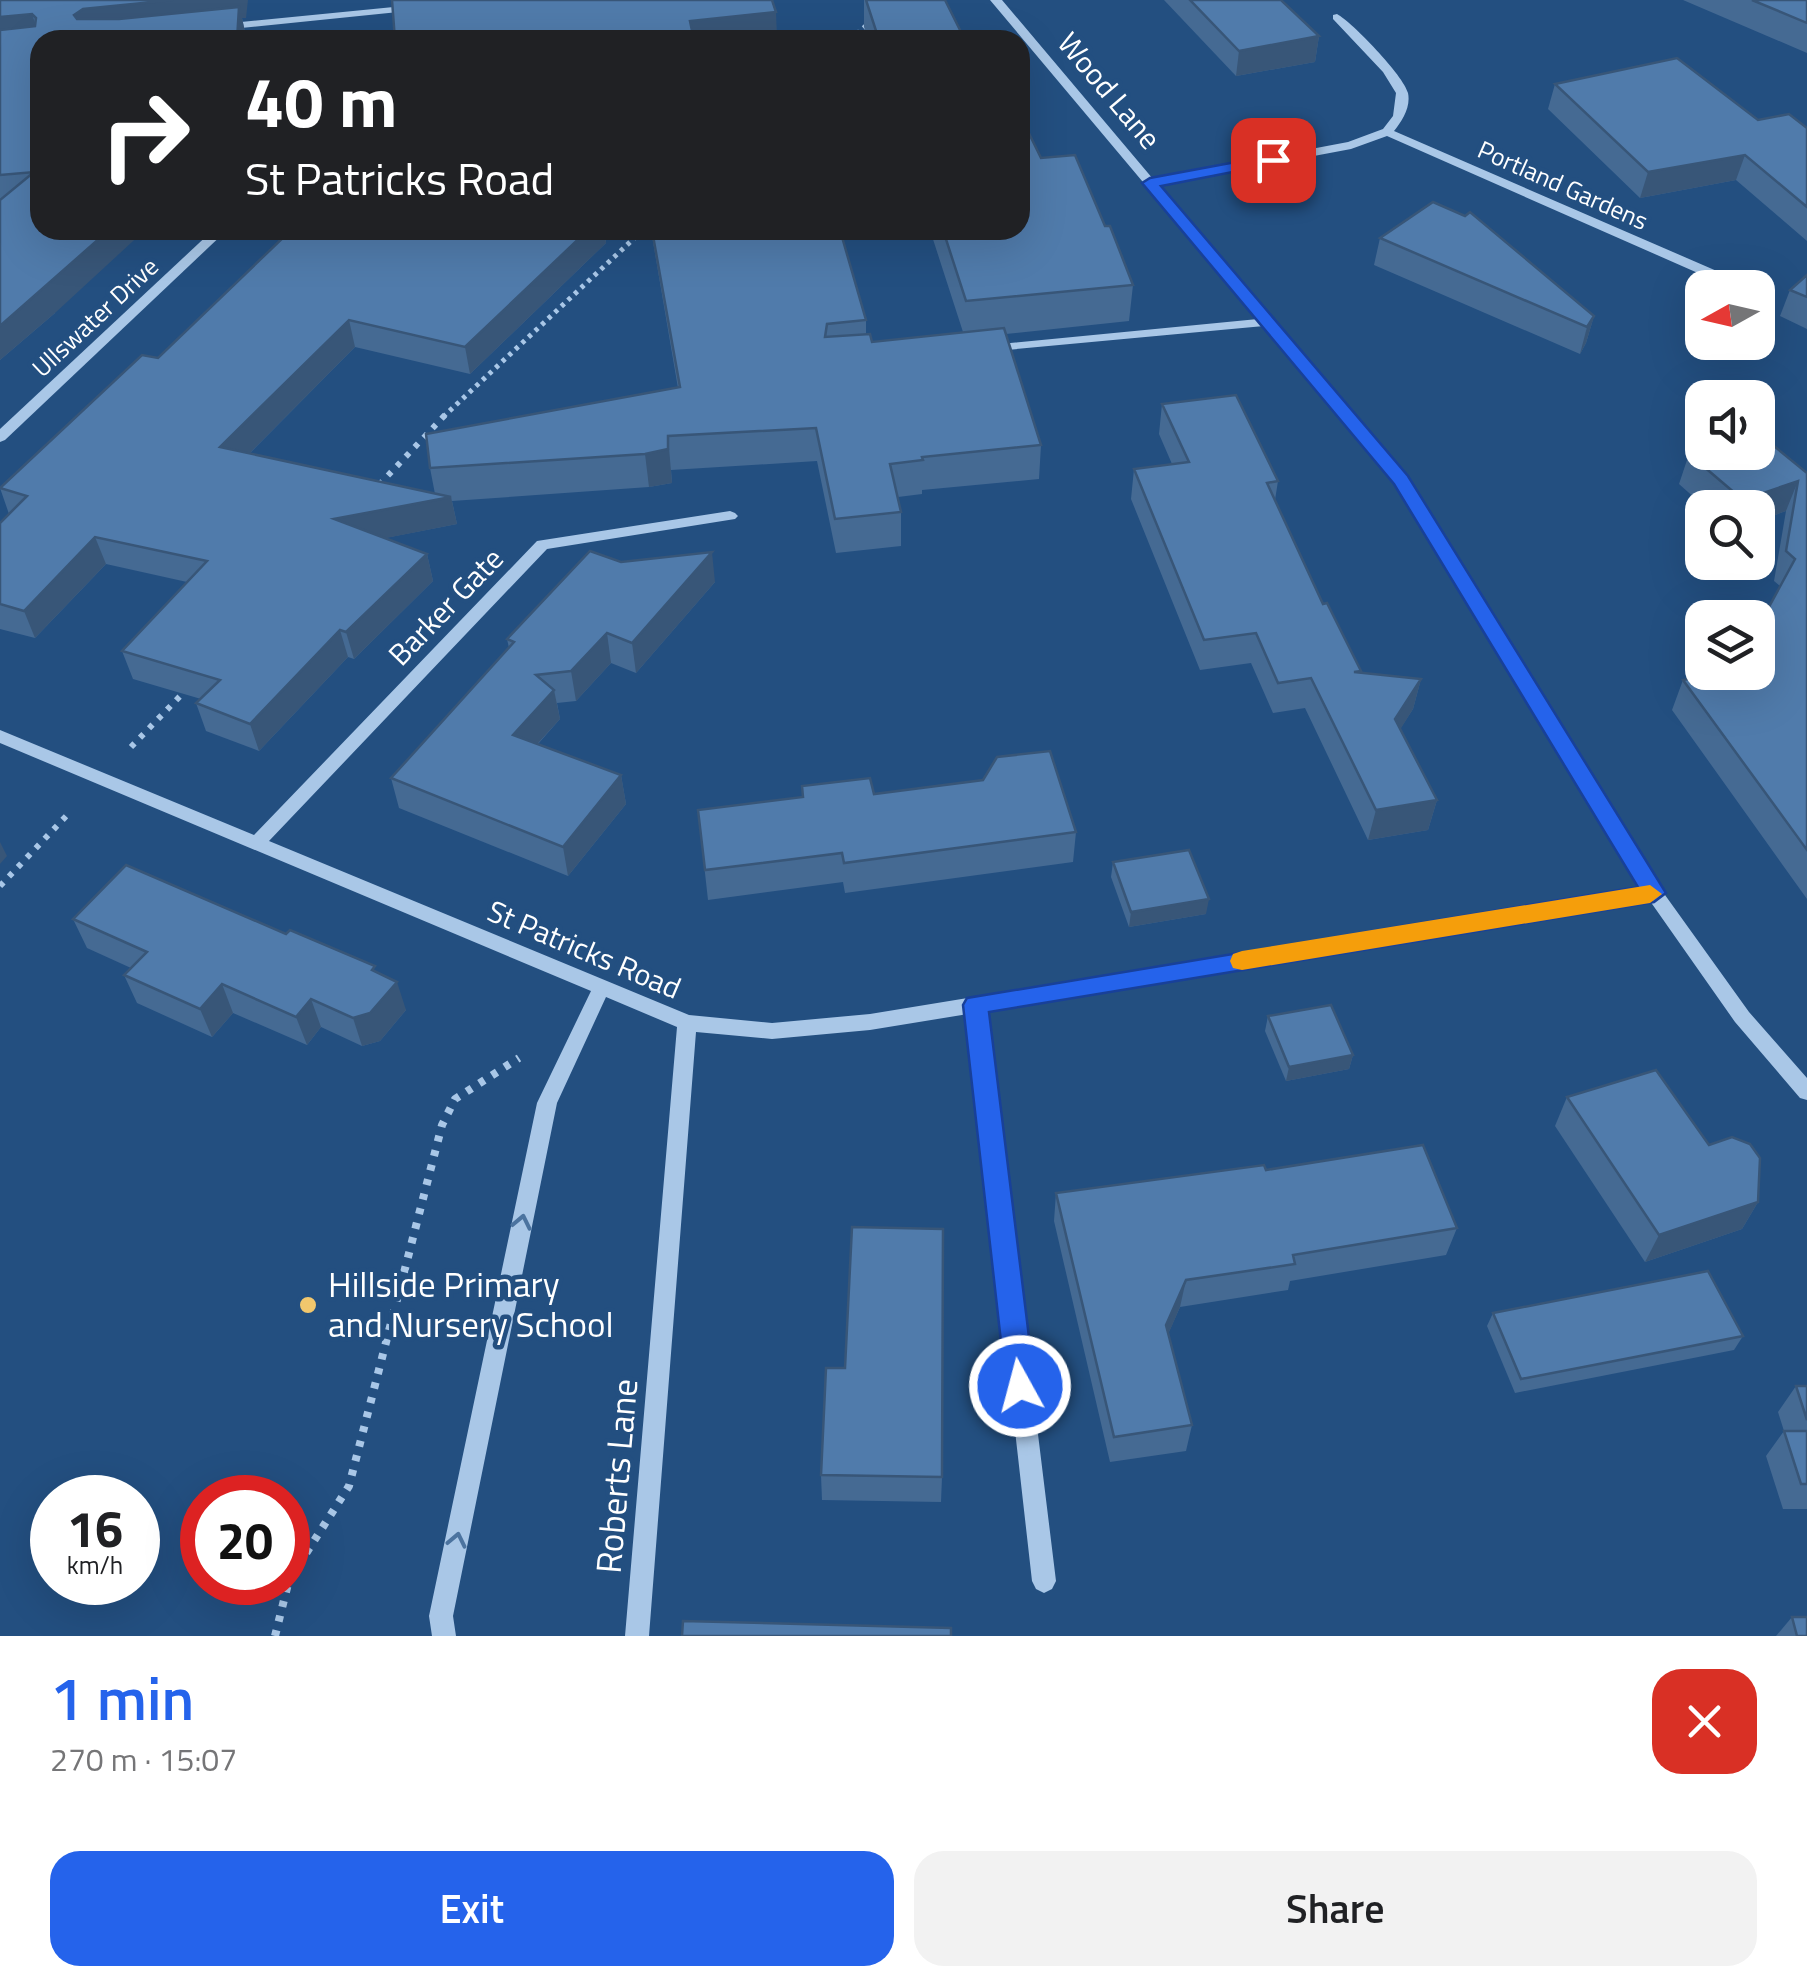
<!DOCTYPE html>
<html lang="en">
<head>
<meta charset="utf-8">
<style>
	:root { --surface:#fff; --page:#f2f2f2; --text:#202124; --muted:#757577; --accent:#2563eb }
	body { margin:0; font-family:"Titillium Web",sans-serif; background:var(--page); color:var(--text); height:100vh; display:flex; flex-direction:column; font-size:38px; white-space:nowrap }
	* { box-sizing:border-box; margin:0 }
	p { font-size:32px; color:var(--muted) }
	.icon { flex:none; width:55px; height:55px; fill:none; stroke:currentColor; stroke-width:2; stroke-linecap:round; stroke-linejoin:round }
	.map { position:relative; height:1636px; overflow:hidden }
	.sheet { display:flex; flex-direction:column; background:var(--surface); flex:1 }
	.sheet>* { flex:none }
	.hud { position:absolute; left:30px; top:30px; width:1000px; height:210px; border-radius:30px; box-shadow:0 10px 40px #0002; background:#202124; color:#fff; overflow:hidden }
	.needle { width:65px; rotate:262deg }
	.tools { position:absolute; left:1685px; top:270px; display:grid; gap:20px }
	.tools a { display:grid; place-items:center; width:90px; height:90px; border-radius:20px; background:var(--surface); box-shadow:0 10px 40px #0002; font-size:50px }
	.speed { position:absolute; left:30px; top:1475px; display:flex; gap:20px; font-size:50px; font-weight:700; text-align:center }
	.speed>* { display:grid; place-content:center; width:130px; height:130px; border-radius:50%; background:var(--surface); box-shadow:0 10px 40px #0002; line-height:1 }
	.speed small { font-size:25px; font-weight:400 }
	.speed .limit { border:15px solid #d22; background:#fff; color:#111 }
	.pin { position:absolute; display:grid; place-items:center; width:85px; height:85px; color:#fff; margin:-42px; border-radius:20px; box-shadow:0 5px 15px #0006 }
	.me { position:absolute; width:110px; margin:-55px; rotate:353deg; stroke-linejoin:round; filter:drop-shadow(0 0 8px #0008) }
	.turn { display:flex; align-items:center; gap:35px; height:210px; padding:0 50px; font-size:45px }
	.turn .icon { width:130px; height:130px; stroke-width:2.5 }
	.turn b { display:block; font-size:70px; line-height:85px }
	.round { display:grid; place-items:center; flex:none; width:105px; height:105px; border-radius:30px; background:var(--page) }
	.overview { display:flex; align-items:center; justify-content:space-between; height:170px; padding:0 50px }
	h1 { font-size:60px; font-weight:600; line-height:75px; color:var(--accent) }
	.button { display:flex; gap:20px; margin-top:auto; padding:20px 50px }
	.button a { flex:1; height:115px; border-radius:30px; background:var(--accent); color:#fff; font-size:40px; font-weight:600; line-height:115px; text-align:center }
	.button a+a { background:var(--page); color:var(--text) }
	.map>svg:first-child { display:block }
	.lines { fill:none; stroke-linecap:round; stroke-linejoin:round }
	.path-far2 { stroke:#a9c7e7; stroke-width:5; stroke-dasharray:4 5; stroke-linecap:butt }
	.path-far1 { stroke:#a9c7e7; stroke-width:6; stroke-dasharray:5 8; stroke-linecap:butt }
	.path { stroke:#a9c7e7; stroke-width:8; stroke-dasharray:6 9; stroke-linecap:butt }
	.minor { fill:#a9c7e7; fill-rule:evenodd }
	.wall { fill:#456a93 }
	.shaded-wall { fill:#385678 }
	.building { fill:#507bab; stroke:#385678; stroke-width:2.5 }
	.oneway { stroke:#4b739f }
	.route { fill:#2563eb; stroke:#184099; stroke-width:2.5 }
	.slow { fill:#f59e0b }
	.poi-dot { fill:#f1c76d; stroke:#234f80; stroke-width:4 }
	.labels { text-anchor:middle; stroke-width:9; stroke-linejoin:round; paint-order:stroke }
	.far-street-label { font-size:25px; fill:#fff; stroke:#234f80 }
	.street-label { font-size:30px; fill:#fff; stroke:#234f80 }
	.near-poi-label { font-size:35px; fill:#fff; stroke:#234f80; text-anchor:start }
	.near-street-label { font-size:35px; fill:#fff; stroke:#234f80 }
</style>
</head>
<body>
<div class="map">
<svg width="1807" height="1636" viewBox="0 0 1807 1636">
	<rect width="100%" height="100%" fill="#234f80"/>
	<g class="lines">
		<g class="path-far2">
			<path d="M850,40l18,-16"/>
			<path d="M443,417l200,-187"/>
		</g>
		<g class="path-far1">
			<path d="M379,485l67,-71"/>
			<path d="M131,747l54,-56"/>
			<path d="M0,886l71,-75"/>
		</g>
		<path class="path" d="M275,1636l14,-56 60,-94 93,-361 13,-26 64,-41"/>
		<g class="minor">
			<path d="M990,0h12l151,179 195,-37 35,-13 10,-13 3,-23 -13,-21 -50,-53v-4l4,-1c15,8 67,62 71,79 3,14 -6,28 -14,38l332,144v6h-10l-329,-145 -36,13 -192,36 247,292 254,411 89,124 58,66v22l-7,-2 -65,-76 -85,-121 -664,109 70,571 -4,8 -8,4 -8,-4 -4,-8 -64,-567 -98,16 -98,9 -76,-7 -47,604h-24l52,-609 -71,-30 -49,106 -104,513 3,20h-24l-3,-20 108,-513 54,-112 -591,-248v-13l254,105 283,-294 193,-30 5,2 3,3 -3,3 -188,30 -278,292 420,174 83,8 98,-9 772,-126 -247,-405 -131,-157 -279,26 -2,-3 7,-4 268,-26z"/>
			<path d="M414,5l4,1v4l-197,20 -6,-3 6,-3z"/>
			<path d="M213,230h14l-222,210 -5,2v-13z"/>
		</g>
	</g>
	<g class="wall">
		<path d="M0,0l246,18h-4l3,14v8h-205l15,273 -55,47z"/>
		<path d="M864,0h81l20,40h-97l-4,-13z"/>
		<path d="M1164,0h117l38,36 -4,26 -79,14z"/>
		<path d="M1683,0h124v53z"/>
		<path d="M1555,84l252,44v113l-71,-61 -96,18 -92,-89z"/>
		<path d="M1041,158l64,68 28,59 -4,36 -123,13 35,111 -2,34 -117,11v4l-24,3 3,15v34l-65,7 -19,-92 -146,9 1,13 -23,4 -197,14 5,23 -72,14 42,16 6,27 -79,78 -6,-2 -89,94 -53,-20 -10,-28 5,-4 -68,-20 -11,-28 65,-69 -81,-18 -71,74 -35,-9v-106l9,-9 -9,-26 158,-130 133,-128h313l2,13 -136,131 -115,-27 -105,106 185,41 -5,-26 248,-80 -27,-158h189l26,90v14l6,8 91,-10 -33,-102h90z"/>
		<path d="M1465,216l129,100 -8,27 -6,11 -206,-89 6,-27z"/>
		<path d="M1807,275v54l-27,-13 10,-26z"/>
		<path d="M1162,404l116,77 -3,19 48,104 38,69 60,6 -8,30 -13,20 37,71 -9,30 -60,10 -63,-132 -32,5 -22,-50 -51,7 -69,-171 3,-30 38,-5 -13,-30z"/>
		<path d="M1689,454l118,19v426l-135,-189 11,-30 75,-8v-45l22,-41 -6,-5 12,-70 -28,10v-13h-52l-27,-24z"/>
		<path d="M621,562l94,20 -79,91 -25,-10 -35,38 -19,2 3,16 -22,25 83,31 5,29 -58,72 -169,-68 -8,-30 118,-130 -2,-9z"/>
		<path d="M802,786l72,8 202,38 -3,30 -228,31 -2,-11 -135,18 -10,-90 104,-13z"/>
		<path d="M1113,862l93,52 -77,13 -18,-50z"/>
		<path d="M73,919l304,54 29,37 -26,31 -18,5 -41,-19 -14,18 -74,-32 -21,24 -75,-34 -13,-28 7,-7 -44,-20z"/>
		<path d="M1268,1016l85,39 -4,14 -63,12 -21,-50z"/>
		<path d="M1567,1097l142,48 49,57 -16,27 -97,33 -90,-136z"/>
		<path d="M1266,1170l191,58 -11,27 -156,26 -2,9 -108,17 -12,27 24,91 -6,26 -76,11 -56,-241 2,-28z"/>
		<path d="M1493,1313l250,23 -9,14 -219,43 -28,-67z"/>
		<path d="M1796,1386h11v123h-24l-17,-53 18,-25 -6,-19z"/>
		<path d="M821,1475l121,2 -1,25 -119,-2z"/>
		<path d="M1792,1617l15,19h-31z"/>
	</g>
	<g class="shaded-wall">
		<path d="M173,0h75l-2,18h-4l3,14v8l-154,-7 -17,-18 9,-6z"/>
		<path d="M776,12l1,25 -28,3h-58l-1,-19z"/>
		<path d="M32,14l8,24 -40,4v-25z"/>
		<path d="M1319,36l-4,26 -79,14 3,-25z"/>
		<path d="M1745,155l-9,25 -96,18 8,-26z"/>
		<path d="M109,230h36l-90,83 -55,47v-34z"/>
		<path d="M588,230h16l2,13 -136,131 -5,-27z"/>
		<path d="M1594,316l-8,27 -6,11 7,-27z"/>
		<path d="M349,320l6,27 -126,127 -9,-27z"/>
		<path d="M668,436l4,47 -23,4 -4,-33z"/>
		<path d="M1798,481l-12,30 -28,10v-13h-18l3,-8z"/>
		<path d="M451,497l6,27 -116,23 -7,-28z"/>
		<path d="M95,537l11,27 -71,74 -11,-27z"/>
		<path d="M712,552l3,30 -79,91 -4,-30z"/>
		<path d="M427,554l6,27 -79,78 -8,-27z"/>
		<path d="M340,630l8,27 -89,94 -9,-27z"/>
		<path d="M607,633l4,30 -35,38 -5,-30z"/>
		<path d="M1421,679l-8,30 -25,40 7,-30z"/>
		<path d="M554,690l6,29 -41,45 -6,-29z"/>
		<path d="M621,775l5,29 -58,72 -5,-29z"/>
		<path d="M1437,800l-9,30 -60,10 8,-30z"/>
		<path d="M0,842l7,14 -7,8z"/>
		<path d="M1209,899l-3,15 -77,13 2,-15z"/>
		<path d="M397,982l9,28 -26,31 -18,5 -9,-28z"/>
		<path d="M222,984l11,29 -21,24 -12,-28z"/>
		<path d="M311,999l10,28 -14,18 -11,-28z"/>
		<path d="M1353,1055l-4,14 -63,12 3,-14z"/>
		<path d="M1758,1202l-16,27 -97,33 14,-27z"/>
		<path d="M1186,1280l-6,27 -19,44 5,-26z"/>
	</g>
	<g class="building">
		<path d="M0,0h173l-90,9 -9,6 3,4h42l120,-12 -2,33h-197v190h69l-109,96v-126l34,-28 -34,3v-145l35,-4 1,-8 -4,-4 -32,3z"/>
		<path d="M392,0h380l4,12 -86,9 4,19h-299z"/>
		<path d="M866,0h79l20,40h-86z"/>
		<path d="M1190,0h91l38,36 -80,15z"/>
		<path d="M1752,0h55v23z"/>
		<path d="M1677,58l81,62 31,-6 18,14v79l-62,-52 -97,17 -93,-88z"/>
		<path d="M1020,115l21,43 34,-3 30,71h5l23,59 -167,16 -23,-71h77z"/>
		<path d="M1433,202l32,14 5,-4 124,104 -7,11 -207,-89z"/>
		<path d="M291,230h297l-123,117 -116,-27 -129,127 231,50 -117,22 93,35 -81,78 -6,-2 -90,94 -54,-21 24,-23 -98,-29 85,-90 -112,-24 -71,74 -24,-7v-81l27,-27 -27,-8 142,-133 16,3z"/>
		<path d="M652,230h188l26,90 -39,4 -2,13 45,-3 2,8 132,-14 37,117 -119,12 1,3 -33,4 11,48 -66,7 -19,-91 -148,8v13l-23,5 -215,14 -4,-34 254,-47z"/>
		<path d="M1807,275v22l-17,-7z"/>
		<path d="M1236,395l42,86 -11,2 56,121 4,-1 34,68 -7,1 67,7 -26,40 42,81 -61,10 -65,-132 -33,5 -22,-50 -52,7 -70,-171 55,-7 -27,-58z"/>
		<path d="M1758,433l49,40v377l-124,-170 42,-8h33v-6h2l-2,-3v-36l37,-68 -9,-8 12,-70 -55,19 -54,-46 13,-4v2h56z"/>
		<path d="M590,551l31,11 91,-10 -80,91 -25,-10 -36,38 -35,4 18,15 -41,45 108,40 -58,72 -172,-69 123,-136 -7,-3z"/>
		<path d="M1050,751l26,81 -232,31 -2,-10 -137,17 -7,-60 105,-13 -1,-11 68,-8 4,16 109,-14 14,-23z"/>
		<path d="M1189,850l20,49 -78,13 -18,-50z"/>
		<path d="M126,865l160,69 4,-4 85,36 -3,4 25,12 -27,31 -17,5 -42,-19 -15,18 -74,-33 -22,25 -76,-34 23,-23 -74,-33z"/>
		<path d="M1331,1005l22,50 -64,12 -21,-51z"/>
		<path d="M1656,1070l53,75 23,-8 18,7 10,14 -2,44 -99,33 -92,-138z"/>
		<path d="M1423,1145l34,83 -164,27 2,9 -109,16 -20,45 26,100 -78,12 -58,-244 208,-28 2,5z"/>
		<path d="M852,1227l91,2 -1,248 -121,-2 5,-107h19z"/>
		<path d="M1708,1271l35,65 -222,43 -28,-66z"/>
		<path d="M1796,1386h11v34z"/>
		<path d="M1784,1431h23v53h-6z"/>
		<path d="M1792,1617h15v19h-10z"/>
		<path d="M683,1621l268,7v8h-269z"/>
	</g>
	<defs><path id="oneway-chevron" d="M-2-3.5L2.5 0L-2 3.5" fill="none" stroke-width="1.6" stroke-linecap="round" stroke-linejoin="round" transform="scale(2.5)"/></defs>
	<g class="oneway">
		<use href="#oneway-chevron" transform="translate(522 1222) rotate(-78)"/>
		<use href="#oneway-chevron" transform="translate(457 1540) rotate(-78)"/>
	</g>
	<path class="route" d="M1273,155l8,5 -3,3 -117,23 247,290 258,417 -12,9 -665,110 46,374 -4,9 -11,4 -10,-4 -4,-9 -43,-381 4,-7 671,-111 -244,-403 -252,-301 8,-5z"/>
	<path class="slow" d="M1650,885l12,9 -12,9 -408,67 -9,-2 -3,-7 3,-7 9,-3z"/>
	<circle class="poi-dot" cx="308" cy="1305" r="10"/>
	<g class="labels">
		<g class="far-street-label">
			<text transform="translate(1563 185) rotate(24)" y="9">Portland Gardens</text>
			<text transform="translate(95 317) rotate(-43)" y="9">Ullswater Drive</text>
		</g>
		<g class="street-label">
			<text transform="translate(1109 91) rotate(50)" y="10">Wood Lane</text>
			<text transform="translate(446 607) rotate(-46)" y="10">Barker Gate</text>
			<text transform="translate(584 950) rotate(23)" y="10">St Patricks Road</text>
		</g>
		<g class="near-poi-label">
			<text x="328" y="1297">Hillside Primary<tspan x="328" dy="40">and Nursery School</tspan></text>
		</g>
		<g class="near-street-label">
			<text transform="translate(617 1476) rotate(-85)" y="12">Roberts Lane</text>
		</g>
	</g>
</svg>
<div class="tools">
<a><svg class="needle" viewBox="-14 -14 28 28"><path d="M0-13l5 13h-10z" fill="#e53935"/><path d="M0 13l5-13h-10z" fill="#757577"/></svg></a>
<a><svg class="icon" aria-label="sound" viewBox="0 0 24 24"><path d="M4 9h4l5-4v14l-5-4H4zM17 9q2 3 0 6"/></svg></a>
<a><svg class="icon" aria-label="search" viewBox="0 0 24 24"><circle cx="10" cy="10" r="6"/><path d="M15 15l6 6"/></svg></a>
<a><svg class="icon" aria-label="layers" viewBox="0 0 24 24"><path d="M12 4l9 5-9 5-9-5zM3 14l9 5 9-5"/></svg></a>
</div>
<div class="speed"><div>16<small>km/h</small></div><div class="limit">20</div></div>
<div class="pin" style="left:1273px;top:160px;background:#d93025"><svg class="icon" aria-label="arrive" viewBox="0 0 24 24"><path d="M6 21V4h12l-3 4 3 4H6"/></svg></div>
<svg class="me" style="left:1020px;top:1386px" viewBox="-20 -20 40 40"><circle r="17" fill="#2563eb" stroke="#fff" stroke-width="3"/><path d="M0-11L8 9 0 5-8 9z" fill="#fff"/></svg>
<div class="hud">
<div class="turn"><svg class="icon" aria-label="right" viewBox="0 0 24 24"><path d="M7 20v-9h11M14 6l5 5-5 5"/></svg><div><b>40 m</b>St Patricks Road</div></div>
</div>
</div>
<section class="sheet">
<div class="overview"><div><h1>1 min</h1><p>270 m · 15:07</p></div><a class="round" style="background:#d93025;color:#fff"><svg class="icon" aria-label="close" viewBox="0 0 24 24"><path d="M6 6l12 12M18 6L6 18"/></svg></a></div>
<div class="button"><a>Exit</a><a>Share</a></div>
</section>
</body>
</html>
